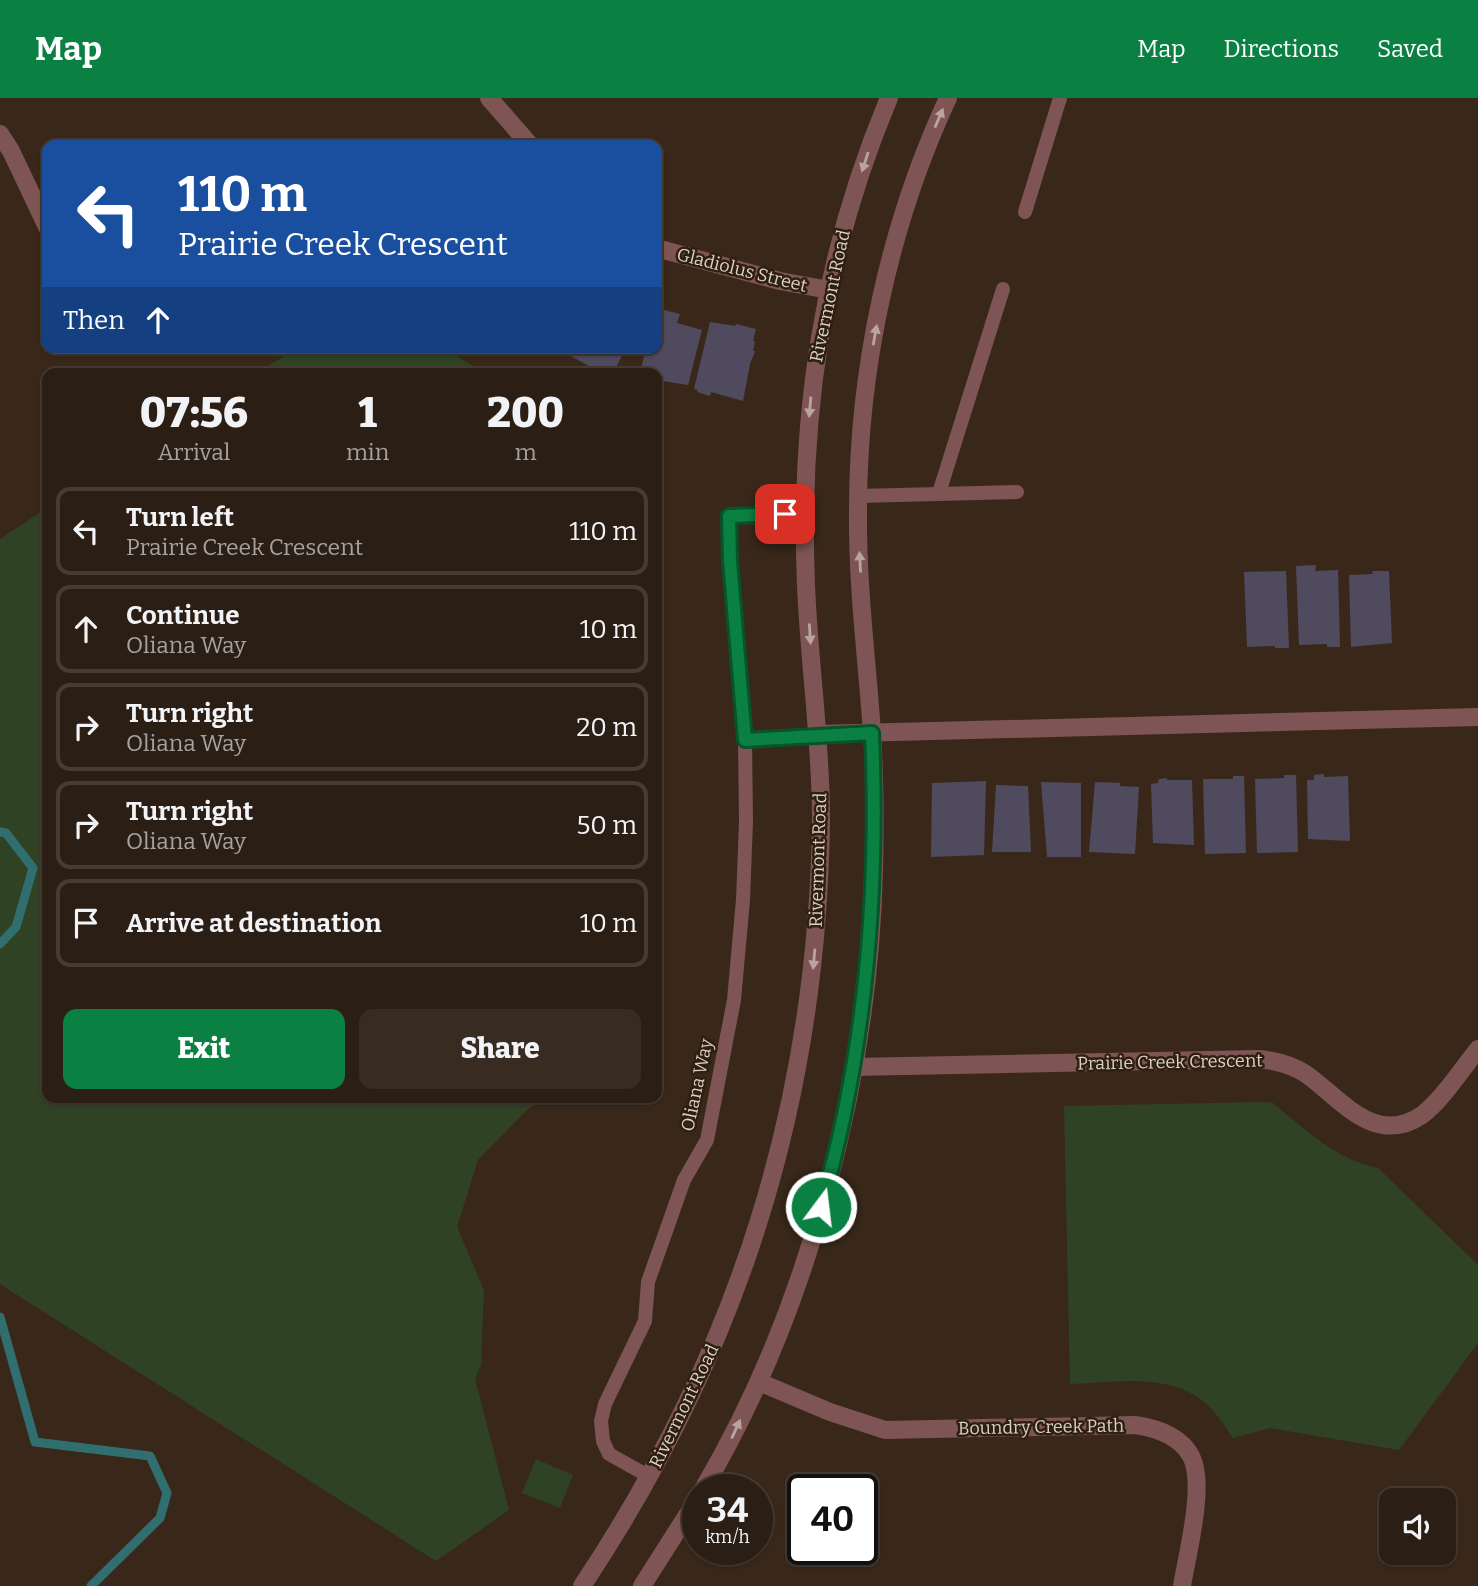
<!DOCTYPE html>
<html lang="en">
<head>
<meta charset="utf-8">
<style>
	:root { --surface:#2b1e14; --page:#372b22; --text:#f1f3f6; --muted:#a6a2a0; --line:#473c34; --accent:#0b8043 }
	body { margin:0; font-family:Bitter,serif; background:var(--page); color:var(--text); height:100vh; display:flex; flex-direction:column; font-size:26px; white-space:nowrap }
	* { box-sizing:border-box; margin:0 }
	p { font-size:23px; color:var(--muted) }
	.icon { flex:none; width:38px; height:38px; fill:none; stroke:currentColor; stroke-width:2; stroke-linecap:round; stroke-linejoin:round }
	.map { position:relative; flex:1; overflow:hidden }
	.side { position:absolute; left:42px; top:270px; width:620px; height:735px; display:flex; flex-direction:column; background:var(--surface); border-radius:14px; box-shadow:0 2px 5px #0004,0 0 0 2px var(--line) }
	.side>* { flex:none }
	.hud { position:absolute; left:42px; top:42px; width:620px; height:214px; border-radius:14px; box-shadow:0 2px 5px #0004,0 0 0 2px var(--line); background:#1a4fa0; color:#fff; overflow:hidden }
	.fabs { position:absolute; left:1379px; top:1390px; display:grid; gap:14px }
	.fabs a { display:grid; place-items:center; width:77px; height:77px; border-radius:14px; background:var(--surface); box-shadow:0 2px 5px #0004,0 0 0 2px var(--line); font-size:35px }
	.speed { position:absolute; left:682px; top:1376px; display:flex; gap:14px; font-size:35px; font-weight:700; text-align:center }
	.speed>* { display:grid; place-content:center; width:91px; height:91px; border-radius:50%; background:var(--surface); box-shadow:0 2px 5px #0004,0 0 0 2px var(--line); line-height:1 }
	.speed small { font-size:18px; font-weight:400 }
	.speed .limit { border:4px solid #111; border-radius:10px; background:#fff; color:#111 }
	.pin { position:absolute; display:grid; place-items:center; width:60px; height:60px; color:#fff; margin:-30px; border-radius:14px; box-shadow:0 4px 10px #0006 }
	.me { position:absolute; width:77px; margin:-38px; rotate:15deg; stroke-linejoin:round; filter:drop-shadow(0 0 5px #0008) }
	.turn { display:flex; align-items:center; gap:24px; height:147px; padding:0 21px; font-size:32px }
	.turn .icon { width:91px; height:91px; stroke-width:2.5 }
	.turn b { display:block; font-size:49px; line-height:60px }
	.then { display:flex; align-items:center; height:66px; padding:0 21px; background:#0003; gap:14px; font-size:26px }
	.eta { display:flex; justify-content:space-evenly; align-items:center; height:119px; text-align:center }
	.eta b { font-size:42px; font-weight:800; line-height:49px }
	.action { display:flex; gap:14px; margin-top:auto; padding:14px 21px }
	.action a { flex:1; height:80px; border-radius:14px; background:var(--accent); color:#fff; font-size:28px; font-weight:800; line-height:80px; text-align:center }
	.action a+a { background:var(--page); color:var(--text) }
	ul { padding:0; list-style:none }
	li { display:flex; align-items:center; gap:21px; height:88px; margin:0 14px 10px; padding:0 7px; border:4px solid var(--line); border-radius:14px }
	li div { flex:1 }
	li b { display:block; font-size:26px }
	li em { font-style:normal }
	header { display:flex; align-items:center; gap:42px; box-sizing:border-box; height:98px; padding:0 35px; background:var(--accent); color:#fff }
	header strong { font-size:33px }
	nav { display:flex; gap:38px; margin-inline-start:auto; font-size:24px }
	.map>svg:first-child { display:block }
	.green { fill:#304224 }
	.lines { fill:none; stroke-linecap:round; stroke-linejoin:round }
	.stream { stroke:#316e6f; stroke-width:9 }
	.building { fill:#504a5f }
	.service { stroke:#7e5554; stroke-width:14 }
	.minor { stroke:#7e5554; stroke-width:18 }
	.tertiary { stroke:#7e5554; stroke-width:18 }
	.oneway { fill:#baa49f }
	.route-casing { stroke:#07532c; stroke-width:18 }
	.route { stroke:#0b8043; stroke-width:12 }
	.labels { text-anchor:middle; stroke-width:5; stroke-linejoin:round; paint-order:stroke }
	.street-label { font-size:18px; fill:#dacfc7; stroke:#2f1f11 }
</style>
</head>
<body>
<header>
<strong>Map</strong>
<nav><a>Map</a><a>Directions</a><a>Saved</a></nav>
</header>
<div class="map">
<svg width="1478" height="1488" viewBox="0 0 1478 1488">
	<rect width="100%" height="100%" fill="#39281a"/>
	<g class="green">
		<path d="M296,250h148l40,25h-226z"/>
		<path d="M47,410v589h497l-19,15 -47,48 -21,67 27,63 -3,75 -6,14 34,131 -73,51 -436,-277v-745z"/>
		<path d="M1265,1004l8,1c32,26 63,57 105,65l100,97v78l-79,107 -129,-22 -37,10c-10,-15 -20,-31 -36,-41 -36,-24 -86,-14 -127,-13l-6,-278z"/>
		<path d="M536,1361l37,16 -13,33 -38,-15z"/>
	</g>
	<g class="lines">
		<g class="stream">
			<path d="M0,734l6,1 27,35 -17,59 -16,17"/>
			<path d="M0,1219l35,125 115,14 17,37 -7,25 -69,68"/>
		</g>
	</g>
	<g class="building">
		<path d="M656,210l24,6 -3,9 25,7 -14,55 -25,-4 -2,7 -5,-2v-13h-16l6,-25h10z"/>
		<path d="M710,224l25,4 1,-2 20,5 -3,12h2l-2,10h2l-5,13 -7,37 -32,-9 -1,4 -13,-4 1,-2 -4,-1z"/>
		<path d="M570,250h56l-13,25h-11l-35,-19z"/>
		<path d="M1316,467l-1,6 23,-1 2,77h-13v-3l-28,1 -3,-79z"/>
		<path d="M1286,473l3,77h-14v-2l-28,1 -3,-75z"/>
		<path d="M1372,473h17l3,72 -41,4 -2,-72 24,-1z"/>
		<path d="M1324,676v3l24,-1 2,65 -42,-2 -1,-59h7v-5z"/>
		<path d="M1284,677h12l2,77 -41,1 -2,-74 29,-1z"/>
		<path d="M1233,678h11l2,77 -41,1 -2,-75h30z"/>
		<path d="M1167,680v2h25l2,65 -41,-2 -2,-59 7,-1 1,-4z"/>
		<path d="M986,683l-2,74 -53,2 1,-74z"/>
		<path d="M1041,684l40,1v74h-34z"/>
		<path d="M1095,684l25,1v3l19,1 -4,67 -46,-2z"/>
		<path d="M996,687l32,1 3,66h-39z"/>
	</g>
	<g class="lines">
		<g class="service">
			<path d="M1025,114l35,-114"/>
			<path d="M939,395l64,-204"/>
			<path d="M858,398l159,-4"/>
			<path d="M745,642l73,-6"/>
			<path d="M650,1379l-41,-23 -6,-13 -2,-20 4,-17 40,-83 3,-39 36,-102 23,-40 27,-140 9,-100 3,-79 -1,-81 -15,-179 -1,-45 75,-2"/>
		</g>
		<g class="minor">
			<path d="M489,0l41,47"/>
			<path d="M0,36l11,17 36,76"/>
			<path d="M656,150l124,33 49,9"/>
			<path d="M818,636l660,-17"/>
			<path d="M853,969l407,-8c17,2 32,6 46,15 35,25 69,73 116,41 20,-15 40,-46 56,-66"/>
			<path d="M759,1284l71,30 55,18 250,-5c21,3 45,11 56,31 15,28 -4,99 -9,130"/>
		</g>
		<g class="tertiary">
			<path d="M703,1391c106,-179 166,-411 171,-619 1,-45 1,-91 -2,-137 -5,-74 -15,-148 -14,-223 0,-140 31,-285 90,-412"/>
			<path d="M582,1488c157,-235 236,-486 239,-768 0,-78 -12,-156 -15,-233 -7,-170 17,-330 83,-487"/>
			<path d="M642,1488l56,-88"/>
		</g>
	</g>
	<defs><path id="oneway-solid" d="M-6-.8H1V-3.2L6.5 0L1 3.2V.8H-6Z" transform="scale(1.75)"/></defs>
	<g class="oneway">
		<use href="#oneway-solid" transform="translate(939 20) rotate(-67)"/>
		<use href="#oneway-solid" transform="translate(865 64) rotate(108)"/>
		<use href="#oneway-solid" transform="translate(875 237) rotate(-80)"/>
		<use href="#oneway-solid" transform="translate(810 309) rotate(95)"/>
		<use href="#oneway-solid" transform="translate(860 464) rotate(-93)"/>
		<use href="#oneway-solid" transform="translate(810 536) rotate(86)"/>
		<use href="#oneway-solid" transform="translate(814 861) rotate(95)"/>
		<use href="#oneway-solid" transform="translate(736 1331) rotate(-65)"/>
	</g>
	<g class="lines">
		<defs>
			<path id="route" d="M785,416l-56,2 1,45 15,179 127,-7c7,160 -6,319 -51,474"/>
		</defs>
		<use href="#route" class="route-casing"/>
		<use href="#route" class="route"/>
	</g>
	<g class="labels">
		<g class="street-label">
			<text transform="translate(742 172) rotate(14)" y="6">Gladiolus Street</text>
			<text transform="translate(830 198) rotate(-78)" y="6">Rivermont Road</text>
			<text transform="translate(818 762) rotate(-88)" y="6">Rivermont Road</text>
			<text transform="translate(1170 964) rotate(-1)" y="6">Prairie Creek Crescent</text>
			<text transform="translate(697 987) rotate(-78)" y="6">Oliana Way</text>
			<text transform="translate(684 1308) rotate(-64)" y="6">Rivermont Road</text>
			<text transform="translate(1041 1329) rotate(-1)" y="6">Boundry Creek Path</text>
		</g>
	</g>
</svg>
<div class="fabs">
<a><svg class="icon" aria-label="sound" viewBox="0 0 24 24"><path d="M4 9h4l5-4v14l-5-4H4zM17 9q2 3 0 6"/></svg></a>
</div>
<div class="speed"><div>34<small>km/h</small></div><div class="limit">40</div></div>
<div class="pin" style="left:785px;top:416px;background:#d93025"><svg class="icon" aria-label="arrive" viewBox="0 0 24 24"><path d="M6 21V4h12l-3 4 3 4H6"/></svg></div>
<svg class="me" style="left:821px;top:1109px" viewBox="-20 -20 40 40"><circle r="17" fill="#0b8043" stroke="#fff" stroke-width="3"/><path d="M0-11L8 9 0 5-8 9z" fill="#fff"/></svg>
<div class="hud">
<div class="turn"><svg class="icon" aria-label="left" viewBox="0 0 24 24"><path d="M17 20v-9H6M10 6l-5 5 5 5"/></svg><div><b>110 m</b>Prairie Creek Crescent</div></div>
<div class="then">Then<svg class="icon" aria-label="ahead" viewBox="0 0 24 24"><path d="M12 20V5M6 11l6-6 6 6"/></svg></div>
</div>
<section class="side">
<div class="eta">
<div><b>07:56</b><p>Arrival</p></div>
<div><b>1</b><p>min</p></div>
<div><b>200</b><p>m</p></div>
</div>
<ul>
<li><svg class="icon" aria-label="left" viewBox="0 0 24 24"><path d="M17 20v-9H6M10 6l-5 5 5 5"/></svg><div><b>Turn left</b><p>Prairie Creek Crescent</p></div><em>110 m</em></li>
<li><svg class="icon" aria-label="ahead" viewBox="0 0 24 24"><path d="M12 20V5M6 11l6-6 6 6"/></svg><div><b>Continue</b><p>Oliana Way</p></div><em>10 m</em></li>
<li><svg class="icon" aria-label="right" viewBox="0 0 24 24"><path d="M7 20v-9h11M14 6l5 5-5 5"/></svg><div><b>Turn right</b><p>Oliana Way</p></div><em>20 m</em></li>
<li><svg class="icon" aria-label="right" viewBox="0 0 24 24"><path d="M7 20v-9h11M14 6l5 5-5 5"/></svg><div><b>Turn right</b><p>Oliana Way</p></div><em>50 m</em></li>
<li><svg class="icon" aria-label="arrive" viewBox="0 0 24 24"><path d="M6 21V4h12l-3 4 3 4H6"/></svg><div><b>Arrive at destination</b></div><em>10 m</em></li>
</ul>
<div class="action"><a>Exit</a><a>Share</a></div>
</section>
</div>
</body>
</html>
